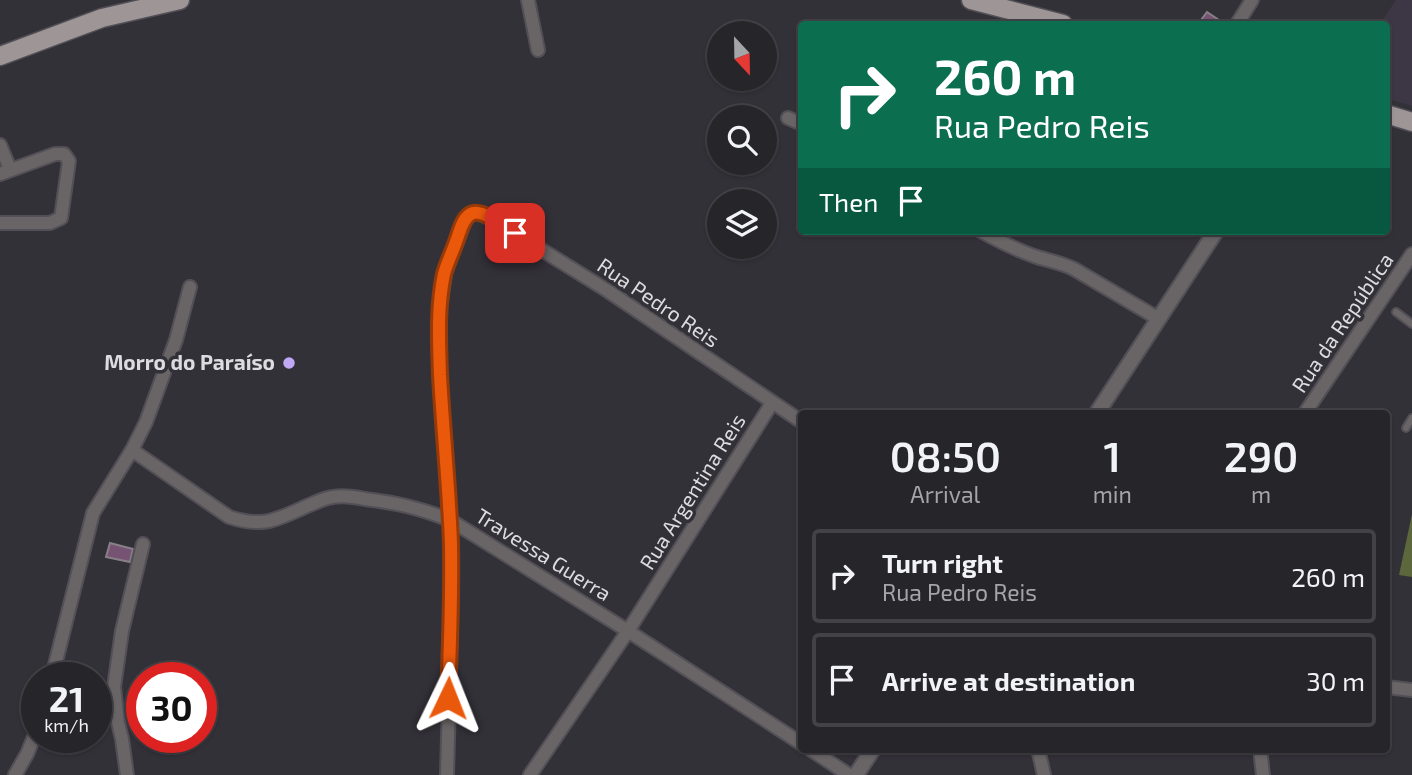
<!DOCTYPE html>
<html lang="en">
<head>
<meta charset="utf-8">
<style>
	:root { --surface:#26252a; --page:#2e2d32; --text:#f1f3f6; --muted:#a4a5a8; --line:#424247 }
	body { margin:0; font-family:"Exo 2",sans-serif; background:var(--page); color:var(--text); height:100vh; display:flex; flex-direction:column; font-size:26px; white-space:nowrap }
	* { box-sizing:border-box; margin:0 }
	p { font-size:23px; color:var(--muted) }
	.icon { flex:none; width:38px; height:38px; fill:none; stroke:currentColor; stroke-width:2; stroke-linecap:round; stroke-linejoin:round }
	.map { position:relative; flex:1; overflow:hidden }
	.sheet { position:absolute; left:798px; top:410px; width:592px; height:343px; display:flex; flex-direction:column; background:var(--surface); border-radius:7px; box-shadow:0 2px 5px #0004,0 0 0 2px var(--line) }
	.sheet>* { flex:none }
	.hud { position:absolute; left:798px; top:21px; width:592px; height:214px; border-radius:7px; box-shadow:0 2px 5px #0004,0 0 0 2px var(--line); background:#0b6e4f; color:#fff; overflow:hidden }
	.needle { width:46px; rotate:158deg }
	.tools { position:absolute; left:707px; top:21px; display:grid; gap:14px }
	.tools a { display:grid; place-items:center; width:70px; height:70px; border-radius:50%; background:var(--surface); box-shadow:0 2px 5px #0004,0 0 0 2px var(--line); font-size:35px }
	.speed { position:absolute; left:21px; top:662px; display:flex; gap:14px; font-size:35px; font-weight:700; text-align:center }
	.speed>* { display:grid; place-content:center; width:91px; height:91px; border-radius:50%; background:var(--surface); box-shadow:0 2px 5px #0004,0 0 0 2px var(--line); line-height:1 }
	.speed small { font-size:18px; font-weight:400 }
	.speed .limit { border:10px solid #d22; background:#fff; color:#111 }
	.pin { position:absolute; display:grid; place-items:center; width:60px; height:60px; color:#fff; margin:-30px; border-radius:14px; box-shadow:0 4px 10px #0006 }
	.me { position:absolute; width:77px; margin:-38px; rotate:2deg; stroke-linejoin:round; filter:drop-shadow(0 0 5px #0008) }
	.turn { display:flex; align-items:center; gap:24px; height:147px; padding:0 21px; font-size:32px }
	.turn .icon { width:91px; height:91px; stroke-width:2.5 }
	.turn b { display:block; font-size:49px; line-height:60px }
	.then { display:flex; align-items:center; height:66px; padding:0 21px; background:#0003; gap:14px; font-size:26px }
	.eta { display:flex; justify-content:space-evenly; align-items:center; height:119px; text-align:center }
	.eta b { font-size:42px; font-weight:600; line-height:49px }
	ul { padding:0; list-style:none }
	li { display:flex; align-items:center; gap:21px; height:94px; margin:0 14px 10px; padding:0 7px; border:4px solid var(--line); border-radius:7px }
	li div { flex:1 }
	li b { display:block; font-size:26px }
	li em { font-style:normal }
	.map>svg:first-child { display:block }
	.built { fill:#3d3745 }
	.forest { fill:#5c673b }
	.building { fill:#775373; stroke:#888087; stroke-width:2 }
	.lines { fill:none; stroke-linecap:round; stroke-linejoin:round }
	.service-casing { stroke:#525056; stroke-width:10 }
	.minor-casing { stroke:#525056; stroke-width:16 }
	.tertiary-casing { stroke:#525056; stroke-width:18 }
	.primary-casing { stroke:#525056; stroke-width:21 }
	.service { stroke:#696465; stroke-width:6 }
	.minor { stroke:#696465; stroke-width:12 }
	.tertiary { stroke:#696465; stroke-width:14 }
	.primary { stroke:#9e9597; stroke-width:18 }
	.route-casing { stroke:#983908; stroke-width:18 }
	.route { stroke:#ea580c; stroke-width:12 }
	.poi-dot { fill:#bfa9f4; stroke:#333138; stroke-width:2.5 }
	.labels { text-anchor:middle; stroke-width:7; stroke-linejoin:round; paint-order:stroke }
	.street-label { font-size:21px; fill:#dddce0; stroke:#333138 }
	.poi-label { font-size:21px; font-weight:bold; fill:#dddce0; stroke:#333138; text-anchor:end }
</style>
</head>
<body>
<div class="map">
<svg width="1412" height="775" viewBox="0 0 1412 775">
	<rect width="100%" height="100%" fill="#333138"/>
	<path class="built" d="M1396,0h16v106l-26,-8v-74h-6z"/>
	<path class="forest" d="M1412,514v63l-13,-2z"/>
	<g class="building">
		<path d="M1207,12l18,12h-27z"/>
		<path d="M110,543l23,6 -3,13 -24,-5z"/>
	</g>
	<g class="lines">
		<defs>
			<g id="service">
				<path d="M1396,312l16,12"/>
				<path d="M1406,428l6,-10"/>
			</g>
			<g id="minor">
				<path d="M528,0l10,50"/>
				<path d="M1237,24l15,-24"/>
				<path d="M788,118l14,6"/>
				<path d="M0,145l10,24"/>
				<path d="M0,174l55,-20h9l5,7 -8,57 -11,5h-50"/>
				<path d="M981,231c18,10 37,20 56,26 13,4 25,6 37,12l85,50"/>
				<path d="M1305,413l107,-159"/>
				<path d="M132,450l97,67c34,11 47,3 78,-11 8,-3 17,-8 26,-9 11,-2 22,0 32,2 33,4 54,9 85,21l178,111 174,113"/>
				<path d="M52,677l41,-164 39,-63 14,-28 30,-82 14,-53"/>
				<path d="M1386,687l26,3"/>
				<path d="M810,749l39,26"/>
				<path d="M1038,749l6,26"/>
				<path d="M1260,749l3,26"/>
				<path d="M15,775l12,-21 10,-24"/>
				<path d="M127,775l-5,-36 -4,-17 -4,-35 8,-56 21,-87"/>
				<path d="M447,775l5,-188 -2,-67 -7,-95 -5,-85 2,-30 5,-37 20,-52 4,-7 6,-2 17,7 116,72 194,131"/>
				<path d="M530,775l98,-144 144,-228"/>
			</g>
			<g id="tertiary">
				<path d="M1097,413l119,-182"/>
				<path d="M856,775l17,-26"/>
			</g>
			<g id="primary">
				<path d="M971,0l92,24"/>
				<path d="M0,56l102,-38 78,-18"/>
				<path d="M1386,114l26,8"/>
			</g>
		</defs>
		<use href="#service" class="service-casing"/>
		<use href="#minor" class="minor-casing"/>
		<use href="#tertiary" class="tertiary-casing"/>
		<use href="#primary" class="primary-casing"/>
		<use href="#service" class="service"/>
		<use href="#minor" class="minor"/>
		<use href="#tertiary" class="tertiary"/>
		<use href="#primary" class="primary"/>
	</g>
	<g class="lines">
		<defs>
			<path id="route" d="M448,698c2,-51 4,-103 3,-154 -2,-56 -8,-113 -11,-169 -1,-33 -3,-68 4,-101 3,-11 9,-23 13,-35 3,-8 6,-23 16,-26 10,-3 33,14 42,20"/>
		</defs>
		<use href="#route" class="route-casing"/>
		<use href="#route" class="route"/>
	</g>
	<circle class="poi-dot" cx="289" cy="363" r="7"/>
	<g class="labels">
		<g class="street-label">
			<text transform="translate(658 303) rotate(34)" y="7">Rua Pedro Reis</text>
			<text transform="translate(1343 323) rotate(-56)" y="7">Rua da República</text>
			<text transform="translate(693 492) rotate(-58)" y="7">Rua Argentina Reis</text>
			<text transform="translate(543 555) rotate(32)" y="7">Travessa Guerra</text>
		</g>
		<g class="poi-label">
			<text x="275" y="370">Morro do Paraíso</text>
		</g>
	</g>
</svg>
<div class="tools">
<a><svg class="needle" viewBox="-14 -14 28 28"><path d="M0-13l5 13h-10z" fill="#e53935"/><path d="M0 13l5-13h-10z" fill="#a4a5a8"/></svg></a>
<a><svg class="icon" aria-label="search" viewBox="0 0 24 24"><circle cx="10" cy="10" r="6"/><path d="M15 15l6 6"/></svg></a>
<a><svg class="icon" aria-label="layers" viewBox="0 0 24 24"><path d="M12 4l9 5-9 5-9-5zM3 14l9 5 9-5"/></svg></a>
</div>
<div class="speed"><div>21<small>km/h</small></div><div class="limit">30</div></div>
<div class="pin" style="left:515px;top:233px;background:#d93025"><svg class="icon" aria-label="arrive" viewBox="0 0 24 24"><path d="M6 21V4h12l-3 4 3 4H6"/></svg></div>
<svg class="me" style="left:448px;top:698px" viewBox="-20 -20 40 40"><path d="M0-17L14 15 0 8-14 15z" fill="#ea580c" stroke="#fff" stroke-width="4"/></svg>
<div class="hud">
<div class="turn"><svg class="icon" aria-label="right" viewBox="0 0 24 24"><path d="M7 20v-9h11M14 6l5 5-5 5"/></svg><div><b>260 m</b>Rua Pedro Reis</div></div>
<div class="then">Then<svg class="icon" aria-label="arrive" viewBox="0 0 24 24"><path d="M6 21V4h12l-3 4 3 4H6"/></svg></div>
</div>
<section class="sheet">
<div class="eta">
<div><b>08:50</b><p>Arrival</p></div>
<div><b>1</b><p>min</p></div>
<div><b>290</b><p>m</p></div>
</div>
<ul>
<li><svg class="icon" aria-label="right" viewBox="0 0 24 24"><path d="M7 20v-9h11M14 6l5 5-5 5"/></svg><div><b>Turn right</b><p>Rua Pedro Reis</p></div><em>260 m</em></li>
<li><svg class="icon" aria-label="arrive" viewBox="0 0 24 24"><path d="M6 21V4h12l-3 4 3 4H6"/></svg><div><b>Arrive at destination</b></div><em>30 m</em></li>
</ul>
</section>
</div>
</body>
</html>
